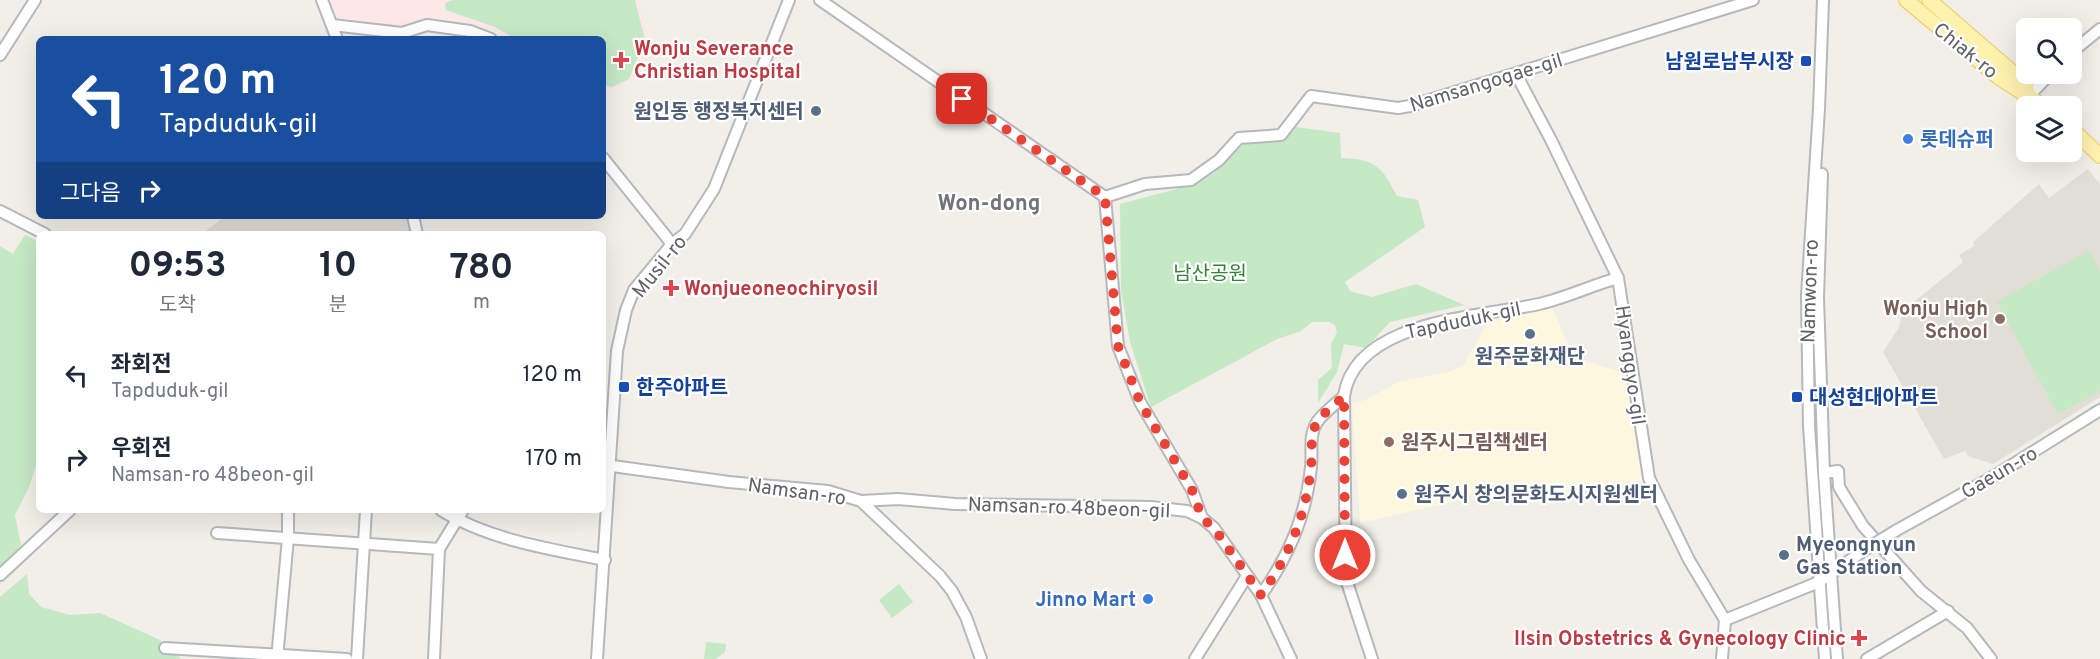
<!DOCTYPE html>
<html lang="ko">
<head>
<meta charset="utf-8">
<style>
	:root { --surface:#fff; --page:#f2f2f3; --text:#1f2937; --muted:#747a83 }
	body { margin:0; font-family:Overpass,"Noto Sans KR",sans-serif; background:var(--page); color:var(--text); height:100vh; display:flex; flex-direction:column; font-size:22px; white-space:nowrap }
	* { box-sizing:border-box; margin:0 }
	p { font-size:20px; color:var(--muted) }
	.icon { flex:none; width:33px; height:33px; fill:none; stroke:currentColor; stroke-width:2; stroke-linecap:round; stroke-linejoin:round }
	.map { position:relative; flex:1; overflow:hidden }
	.panel { position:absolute; left:36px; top:231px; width:570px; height:282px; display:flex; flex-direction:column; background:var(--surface); border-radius:9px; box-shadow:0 6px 24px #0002 }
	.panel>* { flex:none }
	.guide { position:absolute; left:36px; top:36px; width:570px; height:183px; border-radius:9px; box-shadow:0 6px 24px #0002; background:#1a4fa0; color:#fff; overflow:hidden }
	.controls { position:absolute; left:2016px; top:18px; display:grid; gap:12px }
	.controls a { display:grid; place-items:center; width:66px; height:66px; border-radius:9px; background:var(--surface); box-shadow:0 6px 24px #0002; font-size:30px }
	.pin { position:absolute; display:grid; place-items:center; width:51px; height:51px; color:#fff; margin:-26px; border-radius:12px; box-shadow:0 3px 9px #0006 }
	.me { position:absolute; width:66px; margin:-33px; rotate:0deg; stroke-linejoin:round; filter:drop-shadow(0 0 4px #0008) }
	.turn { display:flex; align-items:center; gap:21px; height:126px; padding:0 24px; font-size:27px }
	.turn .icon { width:78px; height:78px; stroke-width:2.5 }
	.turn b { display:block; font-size:42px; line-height:51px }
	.then { display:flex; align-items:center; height:57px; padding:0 24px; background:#0003; gap:12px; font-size:22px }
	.eta { display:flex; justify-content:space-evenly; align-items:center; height:102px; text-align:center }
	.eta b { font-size:36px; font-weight:700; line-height:42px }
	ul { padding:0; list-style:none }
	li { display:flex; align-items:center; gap:18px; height:84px; padding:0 24px }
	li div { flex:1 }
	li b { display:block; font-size:22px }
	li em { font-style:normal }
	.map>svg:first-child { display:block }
	.commercial { fill:#fef7e0 }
	.education { fill:#e1ded6 }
	.medical { fill:#fce8e6 }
	.green { fill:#c5e8c5 }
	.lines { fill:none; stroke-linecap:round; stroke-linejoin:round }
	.minor-casing { stroke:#b5b8bc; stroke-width:14 }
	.major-casing { stroke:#f2c960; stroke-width:16 }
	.minor { stroke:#fff; stroke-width:10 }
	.major { stroke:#fff2af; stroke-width:14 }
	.minor-bridge-casing { stroke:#b5b8bc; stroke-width:14; stroke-linecap:butt }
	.minor-bridge { stroke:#fff; stroke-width:10 }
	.route { stroke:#ea4335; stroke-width:10; stroke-dasharray:0 18 }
	.health-dot { fill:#e0444e; stroke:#fff; stroke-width:2 }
	.transit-dot { fill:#1a4fb4; stroke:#fff; stroke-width:2 }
	.service-dot { fill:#5c6f8a; stroke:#fff; stroke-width:2 }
	.shop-dot { fill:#3f7fe0; stroke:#fff; stroke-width:2 }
	.education-dot { fill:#8d6e63; stroke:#fff; stroke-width:2 }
	.labels { text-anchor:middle; stroke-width:4.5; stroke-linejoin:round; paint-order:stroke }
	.health-label { font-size:20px; font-weight:bold; fill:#be3a42; stroke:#fff; text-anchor:start }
	.street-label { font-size:20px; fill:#5f6368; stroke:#fff }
	.transit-label { font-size:20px; font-weight:bold; fill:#164399; stroke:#fff; text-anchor:start }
	.service-label { font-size:20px; font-weight:bold; fill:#4e5e75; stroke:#fff; text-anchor:start }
	.shop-label { font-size:20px; font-weight:bold; fill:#366cbe; stroke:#fff; text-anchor:start }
	.park-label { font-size:20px; fill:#348238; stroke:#fff }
	.education-label { font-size:20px; font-weight:bold; fill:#785e54; stroke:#fff; text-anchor:end }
	.quarter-label { font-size:22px; font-weight:bold; fill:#70757a; stroke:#fff }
</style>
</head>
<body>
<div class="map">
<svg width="2100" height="659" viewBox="0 0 2100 659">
	<rect width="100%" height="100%" fill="#f1efe8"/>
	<path class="commercial" d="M1550,303l24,55 54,16 18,107 -73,6 -5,12 -69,-16 -47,19 -92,21 -8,-120 14,-3 32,-18 51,-10 14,-6 26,-46z"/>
	<g class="education">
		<path d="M2088,169l12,15v213l-107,67 -25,-8 -3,-5 -21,8 -61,-107 15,-23 6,-19 59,-48 -4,-7 15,-9 -1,-4 66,-58 10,14z"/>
		<path d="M226,216h184l2,18h-211z"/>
	</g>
	<path class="medical" d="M329,0h310l9,39 -17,42 -18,9 -10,-2v-49h-92l-16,-9 -52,-12 -46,12 -56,-13z"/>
	<g class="green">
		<path d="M453,0h182l10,40 -16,39 -17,8 -9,-2v-46h-87l-21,-12 -49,-17 -1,-7z"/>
		<path d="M1296,127l44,6 1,25c35,1 40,8 56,38l21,4 7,27 -80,55 5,9 22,6 44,-13 48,21 -74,17 -24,26 -22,-4 -7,28 -19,31v-23l14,-12 -1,-24 6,-12 -2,-7 -6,-3h-17l-11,9 -24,8 -126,68 -21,-65 -9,-52 -1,-86 79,-21 15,-10 32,-31c18,1 40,3 50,-15z"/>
		<path d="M25,235l14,7v213l-9,30 -15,30 6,30 -21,22v-321l13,8z"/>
		<path d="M2089,251l11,20v120l-42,23 -61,-112z"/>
		<path d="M27,574l2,20 12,13 29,8 30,-2 60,27 21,19h-181v-62z"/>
		<path d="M899,584l14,18 -21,16 -13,-18z"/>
		<path d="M706,642l20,2 -1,8 -9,7h-12z"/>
	</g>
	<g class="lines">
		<defs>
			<g id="minor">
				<path d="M322,0l15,39"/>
				<path d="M820,0l285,197"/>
				<path d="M1823,0l-4,109 -12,186 2,131 16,233"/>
				<path d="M332,25l70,8 25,-8 43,6 21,8"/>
				<path d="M2072,52l28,-23"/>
				<path d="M0,55l35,-55"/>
				<path d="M1516,74l35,66 67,138 31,200 40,82 36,60 -3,39"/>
				<path d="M2029,96l21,-22"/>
				<path d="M603,158l69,86"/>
				<path d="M1822,174l-4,124 6,175 13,186"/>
				<path d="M1105,197l40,-13 46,-4 28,-20 20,-22 42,-3 30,-39 87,12 12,-2 343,-106"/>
				<path d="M1105,197l13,149 22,56 52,88 10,28"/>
				<path d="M0,211l45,23"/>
				<path d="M413,216l4,18"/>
				<path d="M605,465l124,17 99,9 33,10 79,75 12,15 14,26 15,42"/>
				<path d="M1824,473l14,-2 1,16 24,39 58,65 46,37 24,31"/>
				<path d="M861,501l37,-2 57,5 196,3 36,4 15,7 12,10 47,67 30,64"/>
				<path d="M441,510c48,30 109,39 164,50"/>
				<path d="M1897,530l99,-55 104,-65"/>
				<path d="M217,533l222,16"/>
				<path d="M0,575l70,-65"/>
				<path d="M1261,595c28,-39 45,-79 50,-128 2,-16 -3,-30 6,-45 6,-9 19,-18 27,-26"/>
				<path d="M1725,620l94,-38 47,-33"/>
				<path d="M165,648l182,11"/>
				<path d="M277,659l11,-121v-28"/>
				<path d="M357,659l9,-149"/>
				<path d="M434,659l5,-110 24,-39"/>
				<path d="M597,659l20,-308 9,-41 8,-20 38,-46 13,-10 29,-45 75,-189"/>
				<path d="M1195,659l52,-83"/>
				<path d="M1372,659l-26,-80 -2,-183c11,-76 136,-79 195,-92 27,-6 53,-19 79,-26"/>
				<path d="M1867,659l81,-48"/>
			</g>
			<g id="major">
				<path d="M1906,0l92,77 45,29"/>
				<path d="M1929,0l95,82 5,14"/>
				<path d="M2072,129l28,27"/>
			</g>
		</defs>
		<use href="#minor" class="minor-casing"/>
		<use href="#major" class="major-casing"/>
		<use href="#minor" class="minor"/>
		<use href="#major" class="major"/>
		<defs>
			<path id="minor-bridge" d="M1866,549l31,-19"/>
		</defs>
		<use href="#minor-bridge" class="minor-bridge-casing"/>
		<use href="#minor-bridge" class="minor-bridge"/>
	</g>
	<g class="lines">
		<path class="route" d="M962,99l143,98 13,149 22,56 52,88 10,28 12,10 47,67c28,-39 45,-79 50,-128 2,-16 -2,-30 6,-45 6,-9 19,-18 27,-26l1,159"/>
	</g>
	<g class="health-dot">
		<path d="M618 51h6v6h6v6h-6v6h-6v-6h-6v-6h6z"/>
		<path d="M668 279h6v6h6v6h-6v6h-6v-6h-6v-6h6z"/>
		<path d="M1856 629h6v6h6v6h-6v6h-6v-6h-6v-6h6z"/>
	</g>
	<g class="transit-dot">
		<rect x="1800" y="55" width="12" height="12" rx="3"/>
		<rect x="618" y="381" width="12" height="12" rx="3"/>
		<rect x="1791" y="391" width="12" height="12" rx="3"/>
	</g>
	<g class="service-dot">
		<circle cx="816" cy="111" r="6"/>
		<circle cx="1530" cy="334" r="6"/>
		<circle cx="1402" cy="494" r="6"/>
		<circle cx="1784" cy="555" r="6"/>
	</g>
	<g class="shop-dot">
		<circle cx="1908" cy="139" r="6"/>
		<circle cx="1148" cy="599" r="6"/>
	</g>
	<g class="education-dot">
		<circle cx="2000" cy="319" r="6"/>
		<circle cx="1389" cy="442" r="6"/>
	</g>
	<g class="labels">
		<g class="health-label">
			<text x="634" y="55">Wonju Severance<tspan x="634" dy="23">Christian Hospital</tspan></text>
			<text x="684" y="295">Wonjueoneochiryosil</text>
			<text x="1846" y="645" text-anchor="end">Ilsin Obstetrics &amp; Gynecology Clinic</text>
		</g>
		<g class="street-label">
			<text transform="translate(1966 50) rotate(39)" y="7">Chiak-ro</text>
			<text transform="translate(1486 82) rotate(-17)" y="7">Namsangogae-gil</text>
			<text transform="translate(659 266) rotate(-51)" y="7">Musil-ro</text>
			<text transform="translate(1809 291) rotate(-88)" y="7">Namwon-ro</text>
			<text transform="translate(1463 320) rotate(-12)" y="7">Tapduduk-gil</text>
			<text transform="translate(1631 365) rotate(82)" y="7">Hyanggyo-gil</text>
			<text transform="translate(1999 472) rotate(-30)" y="7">Gaeun-ro</text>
			<text transform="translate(797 491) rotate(8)" y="7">Namsan-ro</text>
			<text transform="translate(1069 507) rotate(2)" y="7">Namsan-ro 48beon-gil</text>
		</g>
		<g class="transit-label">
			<text x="1794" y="68" text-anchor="end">남원로남부시장</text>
			<text x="636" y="394">한주아파트</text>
			<text x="1809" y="404">대성현대아파트</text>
		</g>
		<g class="service-label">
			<text x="804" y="118" text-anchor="end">원인동 행정복지센터</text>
			<text x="1530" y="363" text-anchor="middle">원주문화재단</text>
			<text x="1414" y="501">원주시 창의문화도시지원센터</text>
			<text x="1796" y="551">Myeongnyun<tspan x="1796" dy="23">Gas Station</tspan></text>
		</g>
		<g class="shop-label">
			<text x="1920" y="146">롯데슈퍼</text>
			<text x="1136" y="606" text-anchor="end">Jinno Mart</text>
		</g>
		<g class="park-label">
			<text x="1210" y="280">남산공원</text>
		</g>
		<g class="education-label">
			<text x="1988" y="315">Wonju High<tspan x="1988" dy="23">School</tspan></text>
			<text x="1401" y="449" text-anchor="start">원주시그림책센터</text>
		</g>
		<g class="quarter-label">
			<text x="989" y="210">Won-dong</text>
		</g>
	</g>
</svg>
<div class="controls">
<a><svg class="icon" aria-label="search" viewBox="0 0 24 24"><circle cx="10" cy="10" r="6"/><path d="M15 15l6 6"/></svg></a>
<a><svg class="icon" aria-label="layers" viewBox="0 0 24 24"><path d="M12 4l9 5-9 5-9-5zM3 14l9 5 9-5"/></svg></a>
</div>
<div class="pin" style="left:962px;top:99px;background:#d93025"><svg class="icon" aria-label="arrive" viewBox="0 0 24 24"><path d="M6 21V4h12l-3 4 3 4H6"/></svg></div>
<svg class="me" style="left:1345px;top:555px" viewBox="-20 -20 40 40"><circle r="17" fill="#ea4335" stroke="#fff" stroke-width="3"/><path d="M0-11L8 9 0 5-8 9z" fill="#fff"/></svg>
<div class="guide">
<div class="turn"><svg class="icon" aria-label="left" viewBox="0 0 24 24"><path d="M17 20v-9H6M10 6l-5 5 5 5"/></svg><div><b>120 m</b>Tapduduk-gil</div></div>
<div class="then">그다음<svg class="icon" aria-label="right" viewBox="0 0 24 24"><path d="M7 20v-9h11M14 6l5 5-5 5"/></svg></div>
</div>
<section class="panel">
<div class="eta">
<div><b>09:53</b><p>도착</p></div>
<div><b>10</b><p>분</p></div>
<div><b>780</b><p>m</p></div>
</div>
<ul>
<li><svg class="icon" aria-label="left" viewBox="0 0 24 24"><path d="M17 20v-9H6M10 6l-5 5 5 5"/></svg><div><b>좌회전</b><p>Tapduduk-gil</p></div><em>120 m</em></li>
<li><svg class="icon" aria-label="right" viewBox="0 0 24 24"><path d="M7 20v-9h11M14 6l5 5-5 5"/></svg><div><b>우회전</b><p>Namsan-ro 48beon-gil</p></div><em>170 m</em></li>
</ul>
</section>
</div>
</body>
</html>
